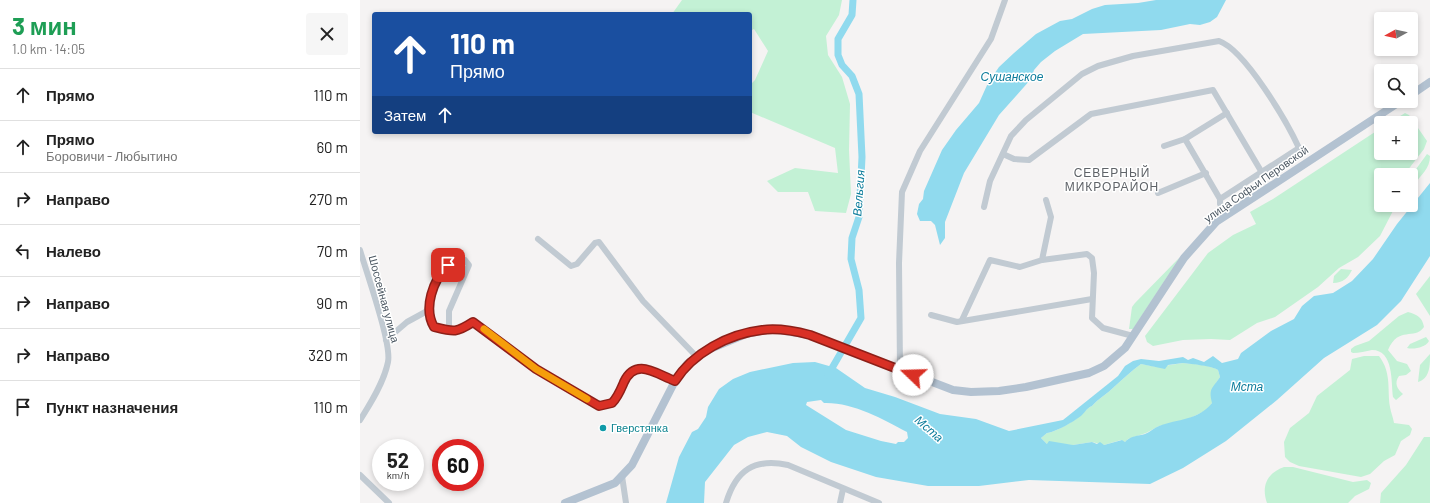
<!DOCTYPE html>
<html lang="ru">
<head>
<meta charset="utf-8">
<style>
	:root { --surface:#fff; --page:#f6f6f6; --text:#222; --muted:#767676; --line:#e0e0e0 }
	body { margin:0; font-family:Barlow,sans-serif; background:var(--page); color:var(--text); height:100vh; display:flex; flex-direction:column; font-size:15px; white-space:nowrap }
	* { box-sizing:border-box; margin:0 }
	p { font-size:13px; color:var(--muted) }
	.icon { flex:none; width:22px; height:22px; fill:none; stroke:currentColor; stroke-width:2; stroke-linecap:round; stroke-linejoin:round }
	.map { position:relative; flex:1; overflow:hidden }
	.panel { display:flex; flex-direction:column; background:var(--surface); width:360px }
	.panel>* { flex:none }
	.top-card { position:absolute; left:12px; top:12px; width:380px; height:122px; border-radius:4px; box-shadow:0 2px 6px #0003; background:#1a4fa0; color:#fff; overflow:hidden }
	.needle { width:26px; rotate:262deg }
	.controls { position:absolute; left:1014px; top:12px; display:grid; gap:8px }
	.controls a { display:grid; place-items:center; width:44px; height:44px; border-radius:4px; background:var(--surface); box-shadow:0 2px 6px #0003; font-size:20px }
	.speed { position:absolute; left:12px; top:439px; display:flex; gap:8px; font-size:20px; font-weight:700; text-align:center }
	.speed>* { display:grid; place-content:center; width:52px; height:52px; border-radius:50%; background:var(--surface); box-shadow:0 2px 6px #0003; line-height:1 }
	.speed small { font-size:10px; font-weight:400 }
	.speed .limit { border:6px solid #d22; background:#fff; color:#111 }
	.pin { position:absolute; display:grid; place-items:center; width:34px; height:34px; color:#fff; margin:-17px; border-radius:8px; box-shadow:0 2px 6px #0006 }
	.me { position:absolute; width:44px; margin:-22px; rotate:291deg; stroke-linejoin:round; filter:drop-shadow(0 0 3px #0008) }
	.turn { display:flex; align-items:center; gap:14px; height:84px; padding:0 12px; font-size:18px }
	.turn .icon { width:52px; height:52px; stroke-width:2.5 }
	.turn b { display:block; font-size:28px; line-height:34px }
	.then { display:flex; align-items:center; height:38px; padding:0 12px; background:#0003; gap:8px; font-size:15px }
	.round { display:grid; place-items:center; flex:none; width:42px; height:42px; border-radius:4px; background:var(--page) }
	.summary { display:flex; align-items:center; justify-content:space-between; height:68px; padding:0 12px }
	h1 { font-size:24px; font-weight:700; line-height:30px; color:#1e9e55 }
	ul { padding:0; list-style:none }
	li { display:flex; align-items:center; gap:12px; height:52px; padding:0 12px; border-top:1px solid var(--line) }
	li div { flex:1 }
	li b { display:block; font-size:15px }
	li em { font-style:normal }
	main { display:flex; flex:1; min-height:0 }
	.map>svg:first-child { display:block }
	.green { fill:#c3f1d5 }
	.water { fill:#90daee; fill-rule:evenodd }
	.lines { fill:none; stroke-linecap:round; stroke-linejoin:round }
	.river { stroke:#90daee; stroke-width:7 }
	.minor { stroke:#c1cad2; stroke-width:6 }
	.major { stroke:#b3c2d1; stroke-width:8 }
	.route-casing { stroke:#8d1f18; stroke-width:10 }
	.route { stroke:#d93025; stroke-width:7 }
	.slow { stroke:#f59e0b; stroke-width:7 }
	.culture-dot { fill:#0f9aa8; stroke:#fff; stroke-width:1.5 }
	.labels { text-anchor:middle; stroke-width:3; stroke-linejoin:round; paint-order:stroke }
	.street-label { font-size:11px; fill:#4a5661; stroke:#fff }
	.culture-label { font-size:11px; fill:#0d838f; stroke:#fff; text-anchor:start }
	.water-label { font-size:12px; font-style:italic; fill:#0c7c9b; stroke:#fff }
	.neighbourhood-label { font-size:12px; letter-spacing:1px; fill:#5f6368; stroke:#fff }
</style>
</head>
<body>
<main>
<section class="panel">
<div class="summary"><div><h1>3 мин</h1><p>1.0 km · 14:05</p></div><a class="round"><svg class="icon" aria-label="close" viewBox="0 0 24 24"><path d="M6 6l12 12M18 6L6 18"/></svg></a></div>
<ul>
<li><svg class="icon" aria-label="ahead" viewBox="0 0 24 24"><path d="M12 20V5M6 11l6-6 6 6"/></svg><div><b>Прямо</b></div><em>110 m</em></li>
<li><svg class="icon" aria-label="ahead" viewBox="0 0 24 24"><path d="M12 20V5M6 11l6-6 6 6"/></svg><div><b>Прямо</b><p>Боровичи - Любытино</p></div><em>60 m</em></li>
<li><svg class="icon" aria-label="right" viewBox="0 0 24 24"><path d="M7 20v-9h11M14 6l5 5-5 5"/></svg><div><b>Направо</b></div><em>270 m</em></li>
<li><svg class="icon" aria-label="left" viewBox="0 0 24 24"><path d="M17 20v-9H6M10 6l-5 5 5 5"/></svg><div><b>Налево</b></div><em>70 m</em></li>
<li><svg class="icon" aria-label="right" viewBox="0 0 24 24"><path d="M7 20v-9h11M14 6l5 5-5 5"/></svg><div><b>Направо</b></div><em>90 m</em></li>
<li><svg class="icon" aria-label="right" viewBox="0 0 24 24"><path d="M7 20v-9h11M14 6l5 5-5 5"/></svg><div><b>Направо</b></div><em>320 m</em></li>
<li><svg class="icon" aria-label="arrive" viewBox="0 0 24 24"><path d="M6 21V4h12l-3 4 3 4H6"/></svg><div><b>Пункт назначения</b></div><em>110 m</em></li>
</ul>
</section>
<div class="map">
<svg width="1070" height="503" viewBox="0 0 1070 503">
	<rect width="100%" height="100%" fill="#f5f3f3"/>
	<g class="green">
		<path d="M322,0h160l-3,15 -13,21 2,19 14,22 8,27 -1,46 2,44 -5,19 -31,-2 -7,-19h-30l-11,-11 28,-13 43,5 -3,-25 -85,-36v-27l5,-5 13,-29 -14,-22 -4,2v-17h-78z"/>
		<path d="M1045,113l4,2 18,26 -3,8 -20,26h-23v30h15l-16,31 -22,21 -19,11 -21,19 -43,30 -18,6 -27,17 -19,-1 -28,1 -30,6 -6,-4 -2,-6 63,-83 25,-18 23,-11 -6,-12 23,-13 108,-71v25h30v-30h-22z"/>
		<path d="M1067,154l3,2c0,13 -9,18 -15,28 -2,5 -1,9 -4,13v-21z"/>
		<path d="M820,257l-47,72h-4l3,-22 3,-4z"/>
		<path d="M981,269l11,1c-4,8 -9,13 -19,13l1,-7z"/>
		<path d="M1070,276v40l-14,-22z"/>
		<path d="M1048,312c10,3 14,5 16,15 -10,14 -25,-2 -36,23l9,11 10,3 4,7 -5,4 -7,1c-5,7 -2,13 4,18l-7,6 -3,-3c-2,-15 1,-47 -21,-47 -6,1 -13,3 -19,3l-2,-1v-3l4,-3 14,-5 30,-25z"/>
		<path d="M1066,337l3,4c-3,6 -15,9 -22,7l3,-4z"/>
		<path d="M1070,354c0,12 0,24 -12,28l2,-17z"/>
		<path d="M1004,356h15c13,17 8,34 11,51 1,6 3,10 4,16l15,2 3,4 -2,6 -9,6 -6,14 -11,6 -14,13 -9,3 -62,-11 -9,-4 -5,-5 -1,-15 6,-14 19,-15 8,-17 33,-26 2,-11z"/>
		<path d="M823,363c10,1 28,2 35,7l2,7 -4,6 -4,20 -5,7 -21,10 -27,6 -13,7 -18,6 -3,3 -4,-2 -17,5 -12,-3 -19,3 -26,-1 -6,-6 6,-5c9,-1 28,-12 35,-19 4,-3 5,-6 10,-8 6,-7 15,-12 22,-19 9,-8 17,-16 27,-23l16,3z"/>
		<path d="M1064,437h6v66h-50l1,-10 25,-28z"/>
		<path d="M924,467h9l60,15 14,-2 4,3 -2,6 -14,7 -7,7h-81c-6,-17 0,-30 17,-36z"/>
	</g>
	<g class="water">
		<path d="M796,0h70l-9,17 -7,5 -10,3 -10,-1 -29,6 -78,4 -28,17 -14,11 -7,8 -3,9 -32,36 -35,58 -19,49v16l-5,7 -5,-20 -4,-4h-11l-3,-7 2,-10 4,-5 1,-8 18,-41 14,-20 23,-27 9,-20 11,-16 15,-14 22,-19 24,-13 12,-2 20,-10 13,-4 33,-2z"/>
		<path d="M1070,183v73l-29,45 -24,24 -53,33 -47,42 -51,41 -43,27 -33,16 -121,-4 -50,6h-51l-52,-9 -45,-15 -30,-15 -14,-11 -20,-4 -19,5 -14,8 -29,37 -1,21h-38l13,-46 13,-25 6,-3 8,-12 2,-10 11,-18 14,-10 17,-7 43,-9 22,-1 21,6 29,20 30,9 45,17 36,5 33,12 54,-11 55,-44 7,-10 8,-5 8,-2 18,2 24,-4 5,3 5,-2 11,4 9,-6 9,7 16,-4 3,-6 30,-22 23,-12 8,-13 12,-10 19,-3 19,-12 21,-22 24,-35zM823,363c9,1 29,3 35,7l2,7c-7,11 -12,11 -8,26 -13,17 -35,16 -53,23 -5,2 -9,6 -14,8 -7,2 -15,2 -20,8l-3,-2 -18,5 -4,-3 -3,2 -5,-2 -19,3 -24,-4 -2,3 -6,-6 6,-5c9,-1 28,-12 35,-18 4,-4 5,-7 10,-9 6,-7 15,-12 22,-19 9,-8 17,-16 27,-23l24,5 3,-4zM461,400l3,3c28,-1 59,16 83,29l1,6 -4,4h-6l-2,2 -15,-3 -35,-11 -40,-25 1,-3z"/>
	</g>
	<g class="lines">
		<path class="river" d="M468,375l33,-57 -2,-28 -8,-31 1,-21 7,-21 3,-60 -3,-63 -7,-18 -10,-11 -4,-10v-16l14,-24 1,-15"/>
		<g class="minor">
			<path d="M825,139l35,60"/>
			<path d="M804,146l21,-7 42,-26"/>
			<path d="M643,154l11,5 15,1 62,-46 122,-24 48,81"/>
			<path d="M798,193l48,-20"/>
			<path d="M624,207l6,-26 21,-45 15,-16 56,-46 16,-8 35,-10 86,-15c26,9 68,81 80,107l-79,51v5l6,12"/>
			<path d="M178,239l33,27 6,-2 18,-21 4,-1 44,59 53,55"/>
			<path d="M0,250c6,21 32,94 28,112 -4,20 -17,41 -28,58"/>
			<path d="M682,260l45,-6 5,4 2,15 -2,45 11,10 30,8"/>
			<path d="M69,310c3,-21 10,-36 25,-51l11,1 4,5 -20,46v20"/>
			<path d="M571,315l26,7 135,-23"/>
			<path d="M602,320l28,-60 30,7 22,-7 9,-43 -5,-17"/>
			<path d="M26,340l21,-18 22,-12 1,10 4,7c20,5 22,6 39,-5l64,47 62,38c4,-1 8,-1 12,-3 12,-7 12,-40 31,-36 11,3 22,9 33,13"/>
			<path d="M540,370l-1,-107 3,-71 18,-41 71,-112 14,-39"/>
			<path d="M0,475l29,28"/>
			<path d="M262,476l4,27"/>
			<path d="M366,503c10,-33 28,-45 62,-38l91,38"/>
			<path d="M480,503l3,-14"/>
		</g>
		<g class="major">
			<path d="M1051,95l19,-13"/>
			<path d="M205,503l50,-20 17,-18 43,-84 12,-17 18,-13 41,-17 26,-5 38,6 143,55 18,2 28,-1 27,-4 63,-14 15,-7 21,-18 59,-90 32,-36 185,-121"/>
		</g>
	</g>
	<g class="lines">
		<defs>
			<path id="route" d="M88,265c-15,15 -25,43 -14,62 20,5 22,6 39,-5l63,47 63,37 13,-3c6,-6 9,-14 12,-21 12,-25 32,-8 51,-1 18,-28 53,-47 87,-51 15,-2 33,1 48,5l103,40"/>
		</defs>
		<use href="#route" class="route-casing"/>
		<use href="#route" class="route"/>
		<path class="slow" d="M124,329l52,40 51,30"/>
	</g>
	<circle class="culture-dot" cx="243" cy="428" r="4"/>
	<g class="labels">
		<g class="street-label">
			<text transform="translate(896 184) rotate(-35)" y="4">улица Софьи Перовской</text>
			<text transform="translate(24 299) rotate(75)" y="4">Шоссейная улица</text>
		</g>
		<g class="culture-label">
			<text x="251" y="432">Гверстянка</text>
		</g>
		<g class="water-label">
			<text x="652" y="81">Сушанское</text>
			<text transform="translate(499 193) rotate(-86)" y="4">Вельгия</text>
			<text x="887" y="391">Мста</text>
			<text transform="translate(569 429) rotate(41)" y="4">Мста</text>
		</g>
		<g class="neighbourhood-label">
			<text x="752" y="177">СЕВЕРНЫЙ<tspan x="752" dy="14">МИКРОРАЙОН</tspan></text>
		</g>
	</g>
</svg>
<div class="controls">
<a><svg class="needle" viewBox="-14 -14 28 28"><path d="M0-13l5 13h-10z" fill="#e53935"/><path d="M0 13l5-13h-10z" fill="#767676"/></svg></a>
<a><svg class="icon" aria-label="search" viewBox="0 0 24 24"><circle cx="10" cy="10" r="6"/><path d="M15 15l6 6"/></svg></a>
<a>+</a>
<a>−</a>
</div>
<div class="speed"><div>52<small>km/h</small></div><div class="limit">60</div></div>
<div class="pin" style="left:88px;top:265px;background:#d93025"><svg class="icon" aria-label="arrive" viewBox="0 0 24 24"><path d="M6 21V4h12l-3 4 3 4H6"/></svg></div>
<svg class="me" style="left:553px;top:375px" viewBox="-20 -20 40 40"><circle r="19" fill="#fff"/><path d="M0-13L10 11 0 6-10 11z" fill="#d93025"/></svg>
<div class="top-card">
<div class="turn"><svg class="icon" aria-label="ahead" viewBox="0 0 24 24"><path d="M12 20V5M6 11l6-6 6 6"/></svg><div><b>110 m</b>Прямо</div></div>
<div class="then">Затем<svg class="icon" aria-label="ahead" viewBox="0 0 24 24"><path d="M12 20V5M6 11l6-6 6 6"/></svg></div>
</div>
</div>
</main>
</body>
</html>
